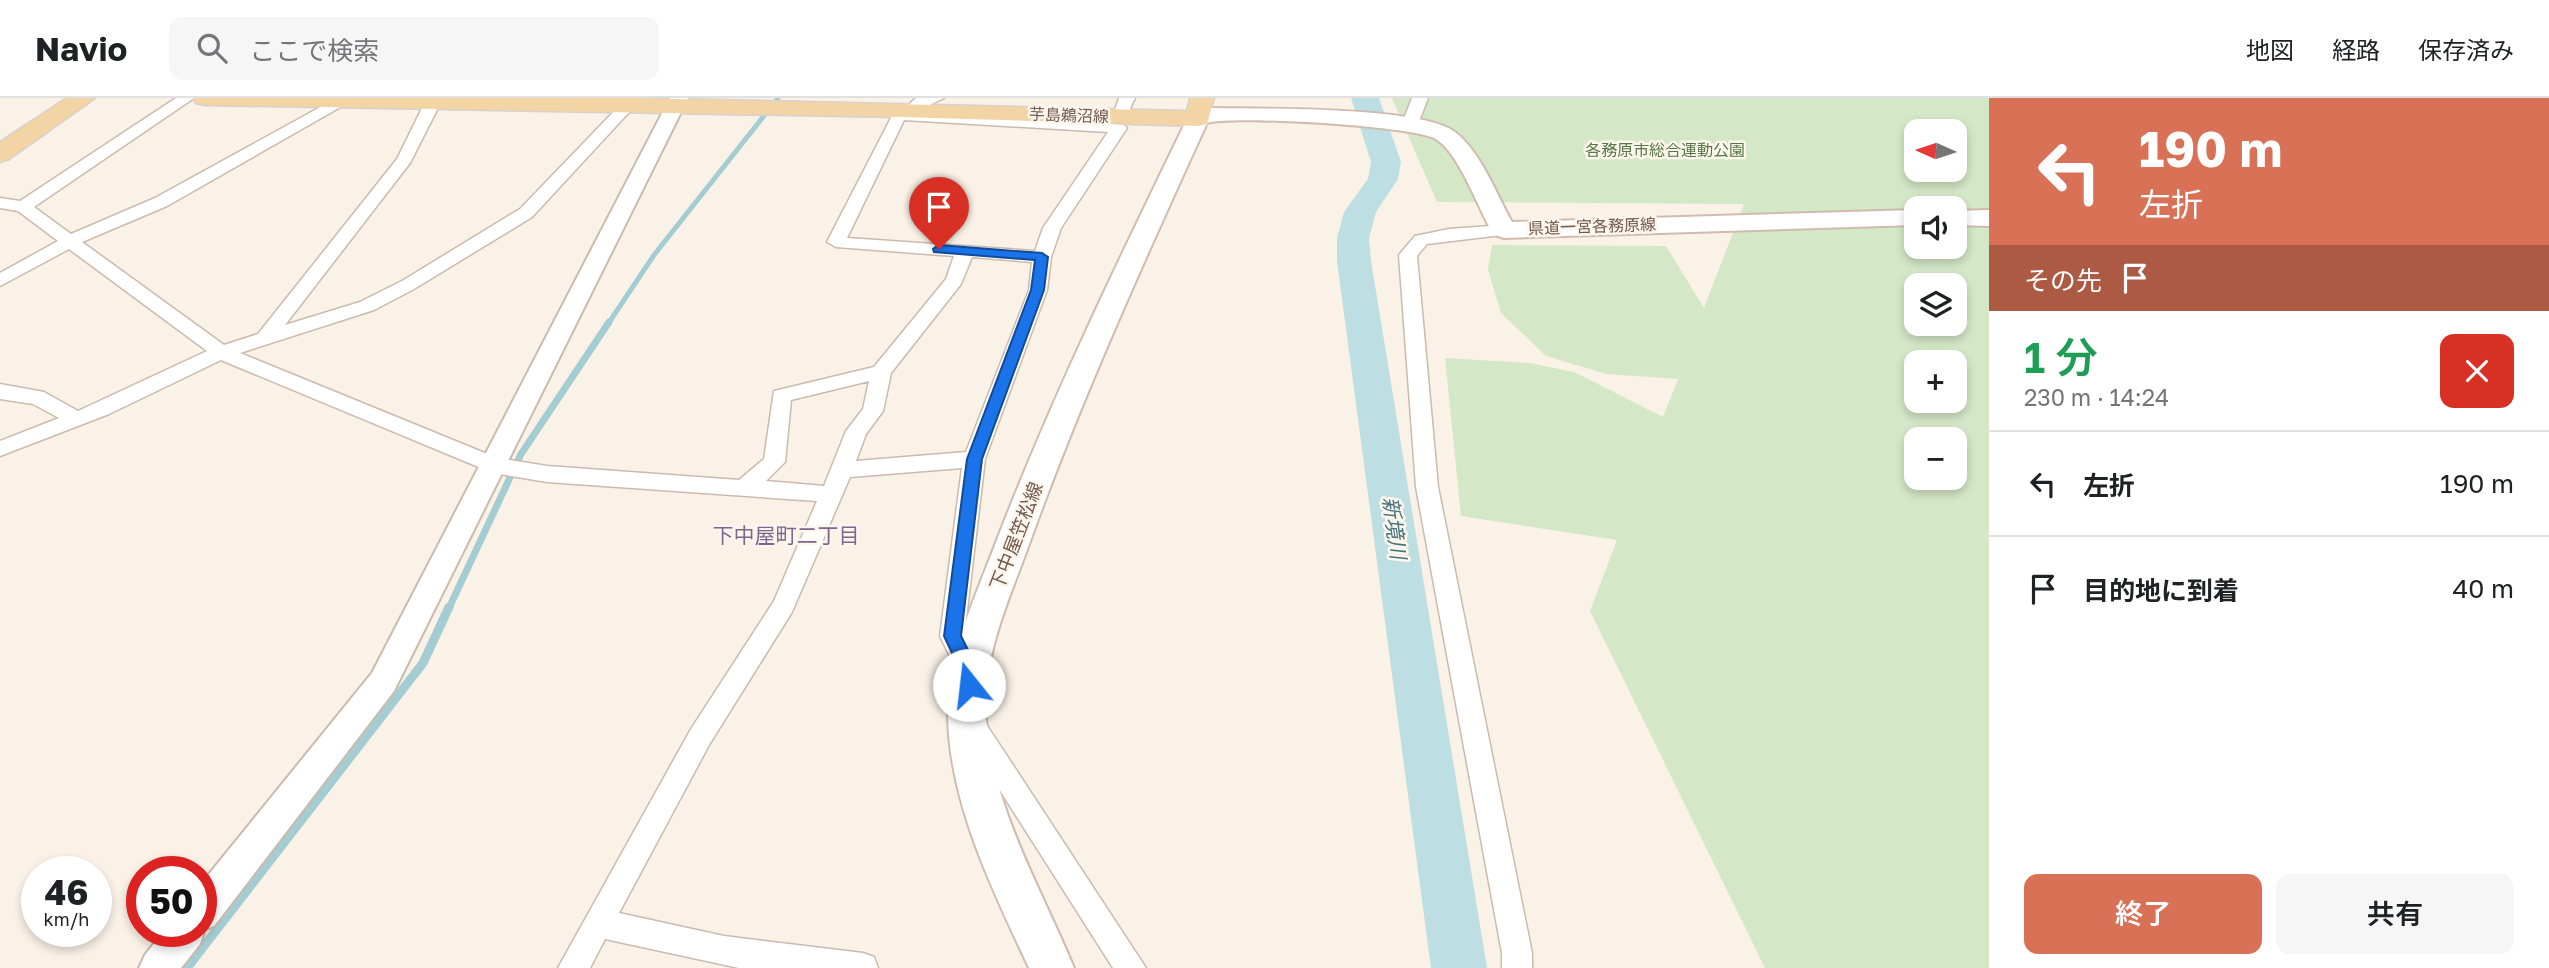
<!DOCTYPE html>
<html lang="ja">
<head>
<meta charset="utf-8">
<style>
	:root { --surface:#fff; --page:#f6f6f6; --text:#202124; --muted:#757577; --line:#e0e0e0; --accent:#d97157 }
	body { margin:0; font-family:"Golos Text","Noto Sans JP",sans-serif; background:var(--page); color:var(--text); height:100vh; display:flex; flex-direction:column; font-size:26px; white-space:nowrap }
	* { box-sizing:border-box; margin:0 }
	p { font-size:23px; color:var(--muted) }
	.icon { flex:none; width:38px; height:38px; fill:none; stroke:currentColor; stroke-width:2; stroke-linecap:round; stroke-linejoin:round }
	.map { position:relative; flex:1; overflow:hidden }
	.panel { display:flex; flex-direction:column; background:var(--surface); width:560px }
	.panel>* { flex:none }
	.hud { background:#d97157; color:#fff; overflow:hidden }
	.needle { width:46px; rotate:273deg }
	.buttons { position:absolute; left:1904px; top:21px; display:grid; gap:14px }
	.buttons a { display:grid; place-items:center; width:63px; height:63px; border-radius:14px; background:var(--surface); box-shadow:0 4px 10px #0003; font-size:35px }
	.speed { position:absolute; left:21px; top:758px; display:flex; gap:14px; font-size:35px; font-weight:700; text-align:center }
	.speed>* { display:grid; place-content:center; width:91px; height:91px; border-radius:50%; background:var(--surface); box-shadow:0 4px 10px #0003; line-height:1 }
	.speed small { font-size:18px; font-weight:400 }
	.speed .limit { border:10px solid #d22; background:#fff; color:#111 }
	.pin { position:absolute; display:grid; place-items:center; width:60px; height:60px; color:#fff; margin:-72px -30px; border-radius:50% 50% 50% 0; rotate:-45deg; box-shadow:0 0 7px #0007 }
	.pin .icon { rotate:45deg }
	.me { position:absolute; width:77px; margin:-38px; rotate:344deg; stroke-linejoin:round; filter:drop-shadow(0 0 5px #0008) }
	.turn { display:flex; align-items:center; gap:24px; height:147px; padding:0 35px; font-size:32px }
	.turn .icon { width:91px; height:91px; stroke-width:2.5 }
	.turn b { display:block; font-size:49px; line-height:60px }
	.then { display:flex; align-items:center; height:66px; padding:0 35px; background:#0003; gap:14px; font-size:26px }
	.round { display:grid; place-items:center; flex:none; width:74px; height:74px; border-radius:14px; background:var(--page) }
	.overview { display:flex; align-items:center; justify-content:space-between; height:119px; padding:0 35px }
	h1 { font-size:42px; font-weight:600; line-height:52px; color:#1e9e55 }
	.action { display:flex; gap:14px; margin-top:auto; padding:14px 35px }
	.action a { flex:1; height:80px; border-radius:14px; background:var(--accent); color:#fff; font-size:28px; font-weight:600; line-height:80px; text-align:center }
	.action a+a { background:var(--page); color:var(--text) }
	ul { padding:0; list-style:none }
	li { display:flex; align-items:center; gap:21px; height:105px; padding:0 35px; border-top:2px solid var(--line) }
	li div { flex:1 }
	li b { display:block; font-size:26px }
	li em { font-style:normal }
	header { display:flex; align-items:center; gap:42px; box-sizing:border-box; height:98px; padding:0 35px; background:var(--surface); border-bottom:2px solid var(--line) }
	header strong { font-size:33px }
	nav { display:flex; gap:38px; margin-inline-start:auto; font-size:24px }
	.search { width:490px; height:63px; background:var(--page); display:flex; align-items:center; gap:18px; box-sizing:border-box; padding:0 24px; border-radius:14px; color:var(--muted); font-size:26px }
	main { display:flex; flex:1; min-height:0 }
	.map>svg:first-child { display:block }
	.green { fill:#d4e7c6; fill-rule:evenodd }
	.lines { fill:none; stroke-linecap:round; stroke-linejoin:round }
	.stream-far2 { stroke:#a4cdd3; stroke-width:5 }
	.stream-far1 { stroke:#a4cdd3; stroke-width:7 }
	.stream { stroke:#a4cdd3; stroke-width:9 }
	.river { fill:#bddee2; fill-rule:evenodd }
	.minor-casing { stroke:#cbbaae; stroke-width:3 }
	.tertiary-casing { stroke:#cbbaae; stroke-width:4 }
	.secondary-casing { stroke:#d0bcae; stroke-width:4 }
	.primary-casing { stroke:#d8d1cd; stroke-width:3 }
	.minor { fill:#fff; fill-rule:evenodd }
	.tertiary { fill:#fff; fill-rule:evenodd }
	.secondary { fill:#fff; fill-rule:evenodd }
	.primary { fill:#f3d4a5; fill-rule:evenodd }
	.route { fill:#1a73e8; stroke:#114b97; stroke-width:2 }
	.labels { text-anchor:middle; stroke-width:5; stroke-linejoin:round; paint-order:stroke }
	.far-street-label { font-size:16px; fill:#72594d; stroke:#fdf6ed }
	.far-park-label { font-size:16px; fill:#557746; stroke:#fdf6ed }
	.street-label { font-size:19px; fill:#72594d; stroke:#fdf6ed }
	.water-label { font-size:21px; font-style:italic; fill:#46747c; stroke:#fdf6ed }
	.neighbourhood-label { font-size:21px; fill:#7f668d; stroke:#fdf6ed }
</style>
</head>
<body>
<header>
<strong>Navio</strong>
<div class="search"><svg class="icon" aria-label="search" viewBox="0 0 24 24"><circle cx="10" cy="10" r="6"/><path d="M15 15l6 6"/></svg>ここで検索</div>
<nav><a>地図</a><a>経路</a><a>保存済み</a></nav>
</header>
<main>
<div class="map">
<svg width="1989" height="870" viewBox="0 0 1989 870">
	<rect width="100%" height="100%" fill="#faf2e7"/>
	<path class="green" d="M1392,0h597v870h-224l-175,-357 27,-71 -156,-24 -16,-158 85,5 44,9 89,45 15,-38 -72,-5 -60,-18 -45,-43 -13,-43 4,-25 174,1 38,62 40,-104 -307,-2zM1916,33h39v39h-39zM1916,110h39v39h-39zM1916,187h39v39h-39zM1916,264h39v39h-39zM1916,341h39v39h-39z"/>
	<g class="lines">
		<path class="stream-far2" d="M608,226l46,-69 124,-157"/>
		<path class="stream-far1" d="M449,510l72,-154 88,-132"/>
		<path class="stream" d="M187,870l236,-305 26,-56"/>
		<path class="river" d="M1351,0h28l22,64 -3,17 -22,33 -7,26 2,23 116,707h-56l-94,-707v-23l7,-26 24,-33 3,-17z"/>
		<defs>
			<g id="minor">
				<path d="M176,0h18l-160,109 37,27 84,-36 182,-100h11l3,3 -184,105 -85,36 142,103 34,-11 139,-175 30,-61h16l-33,65 -125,162 75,-23 42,-21 118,-72 102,-106h10v6l-100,108 -118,72 -40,21 -134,43 257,105 50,8 192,14 25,-21 10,-68 100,-24 72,-88 8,-23 -118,-9 -9,-5 67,-130 8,-1 14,-13h28l-27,13 207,14 3,3 -66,100 -10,29 -4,33 -62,169 -21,177 19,36 -4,7 -9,4 -9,-4 -21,-43 22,-168 -112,9 -58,135 -83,133 -90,168 105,23 139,17 11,4 4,11h-139l-134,-29 -15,29h-32l133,-239 83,-128 43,-100 -270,-19 -54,-9 -272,-113 -112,54 -109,42v-15l59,-23 -26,-14 -33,-5v-15l44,8 34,19 129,-60 -138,-102 -69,37v-13l58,-32 -40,-30 -18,-3v-10l20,3zM904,22l204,12 -65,96 -8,23 -188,-13zM972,159l60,5 -3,28 -63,162 -110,9 10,-27 17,-23 8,-38 70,-89zM869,283l-6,28 -17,22 -22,55 -58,-5 19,-19 6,-62z"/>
				<path d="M1119,0h16l-7,15 -5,2 -8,-5z"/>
				<path d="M1412,0h16l-10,26 -8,5 -8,-5z"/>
				<path d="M1504,127l9,5 -3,4 -83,10 -10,12 21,231 94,466v15h-30v-15l-86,-466 -17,-232 16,-19 34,-7z"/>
				<path d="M975,620l9,3 162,247h-33l-147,-231 -4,-8 4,-8z"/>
			</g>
			<path id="tertiary" d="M670,0h18l-294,593 -180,235 -9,3 -5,15 -19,24h-42l6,-13 19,-24h37v-47l171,-211z"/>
			<g id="secondary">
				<path d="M1211,10c49,1 209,-2 244,24 26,20 41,62 57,90l404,-12v15l-412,13 -9,-3 -4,-5c-13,-23 -33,-78 -55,-91 -23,-13 -203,-24 -229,-16 -64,140 -127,279 -179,424 -20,55 -47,113 -42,173 8,91 54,166 88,248h-45c-36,-78 -79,-163 -81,-251 -1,-60 26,-117 47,-172 56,-146 124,-286 192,-426l3,-5z"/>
				<path d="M1989,112v16l-34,-1v-14z"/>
			</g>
			<g id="primary">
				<path d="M67,0h28l-86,61 -9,3v-20z"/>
				<path d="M193,0h438l556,13 3,-13h24l-7,26 -9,2 -297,-9 -696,-12 -9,-2z"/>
			</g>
		</defs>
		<use href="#minor" class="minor-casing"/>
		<use href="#tertiary" class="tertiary-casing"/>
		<use href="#secondary" class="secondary-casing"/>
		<use href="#primary" class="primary-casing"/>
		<use href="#minor" class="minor"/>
		<use href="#tertiary" class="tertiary"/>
		<use href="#secondary" class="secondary"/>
		<use href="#primary" class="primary"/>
	</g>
	<path class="route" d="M939,147l103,8 6,4 -4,33 -62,169 -21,177 18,36 -1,13 -9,7 -9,-7 1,-13 -17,-36 23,-177 64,-169 4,-30 -101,-8 -1,-3z"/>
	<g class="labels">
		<g class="far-street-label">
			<text transform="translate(1069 17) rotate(2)" y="6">芋島鵜沼線</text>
			<text transform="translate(1592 128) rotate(-2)" y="6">県道一宮各務原線</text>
		</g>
		<g class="far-park-label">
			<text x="1665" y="58">各務原市総合運動公園</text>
		</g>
		<g class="street-label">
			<text transform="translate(1016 438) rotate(-69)" y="7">下中屋笠松線</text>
		</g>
		<g class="water-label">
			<text transform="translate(1394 430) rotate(82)" y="7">新境川</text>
		</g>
		<g class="neighbourhood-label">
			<text x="786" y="445">下中屋町二丁目</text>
		</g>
	</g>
</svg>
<div class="buttons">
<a><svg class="needle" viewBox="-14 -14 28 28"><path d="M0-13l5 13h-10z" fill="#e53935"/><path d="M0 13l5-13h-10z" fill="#757577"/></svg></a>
<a><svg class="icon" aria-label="sound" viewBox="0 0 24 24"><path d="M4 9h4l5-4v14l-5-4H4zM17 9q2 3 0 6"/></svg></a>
<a><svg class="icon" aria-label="layers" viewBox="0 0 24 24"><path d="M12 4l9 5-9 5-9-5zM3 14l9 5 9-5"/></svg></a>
<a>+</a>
<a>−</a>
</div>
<div class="speed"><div>46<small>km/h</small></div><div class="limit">50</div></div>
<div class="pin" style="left:939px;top:151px;background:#d93025"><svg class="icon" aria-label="arrive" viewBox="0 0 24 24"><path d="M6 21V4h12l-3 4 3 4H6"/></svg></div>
<svg class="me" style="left:969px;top:587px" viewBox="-20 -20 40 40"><circle r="19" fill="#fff"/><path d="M0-13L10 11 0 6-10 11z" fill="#1a73e8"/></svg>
</div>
<section class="panel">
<div class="hud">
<div class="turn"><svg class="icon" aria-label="left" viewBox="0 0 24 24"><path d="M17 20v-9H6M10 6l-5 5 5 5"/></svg><div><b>190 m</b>左折</div></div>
<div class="then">その先<svg class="icon" aria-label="arrive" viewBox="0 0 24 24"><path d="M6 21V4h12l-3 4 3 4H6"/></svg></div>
</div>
<div class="overview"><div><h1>1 分</h1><p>230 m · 14:24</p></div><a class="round" style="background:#d93025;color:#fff"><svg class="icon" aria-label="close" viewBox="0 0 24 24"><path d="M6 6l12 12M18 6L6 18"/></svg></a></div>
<ul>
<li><svg class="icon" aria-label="left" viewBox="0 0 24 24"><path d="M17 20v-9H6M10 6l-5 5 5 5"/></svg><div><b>左折</b></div><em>190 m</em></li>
<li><svg class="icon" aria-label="arrive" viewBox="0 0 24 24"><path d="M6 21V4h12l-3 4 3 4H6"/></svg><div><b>目的地に到着</b></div><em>40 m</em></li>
</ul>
<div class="action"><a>終了</a><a>共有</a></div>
</section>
</main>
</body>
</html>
